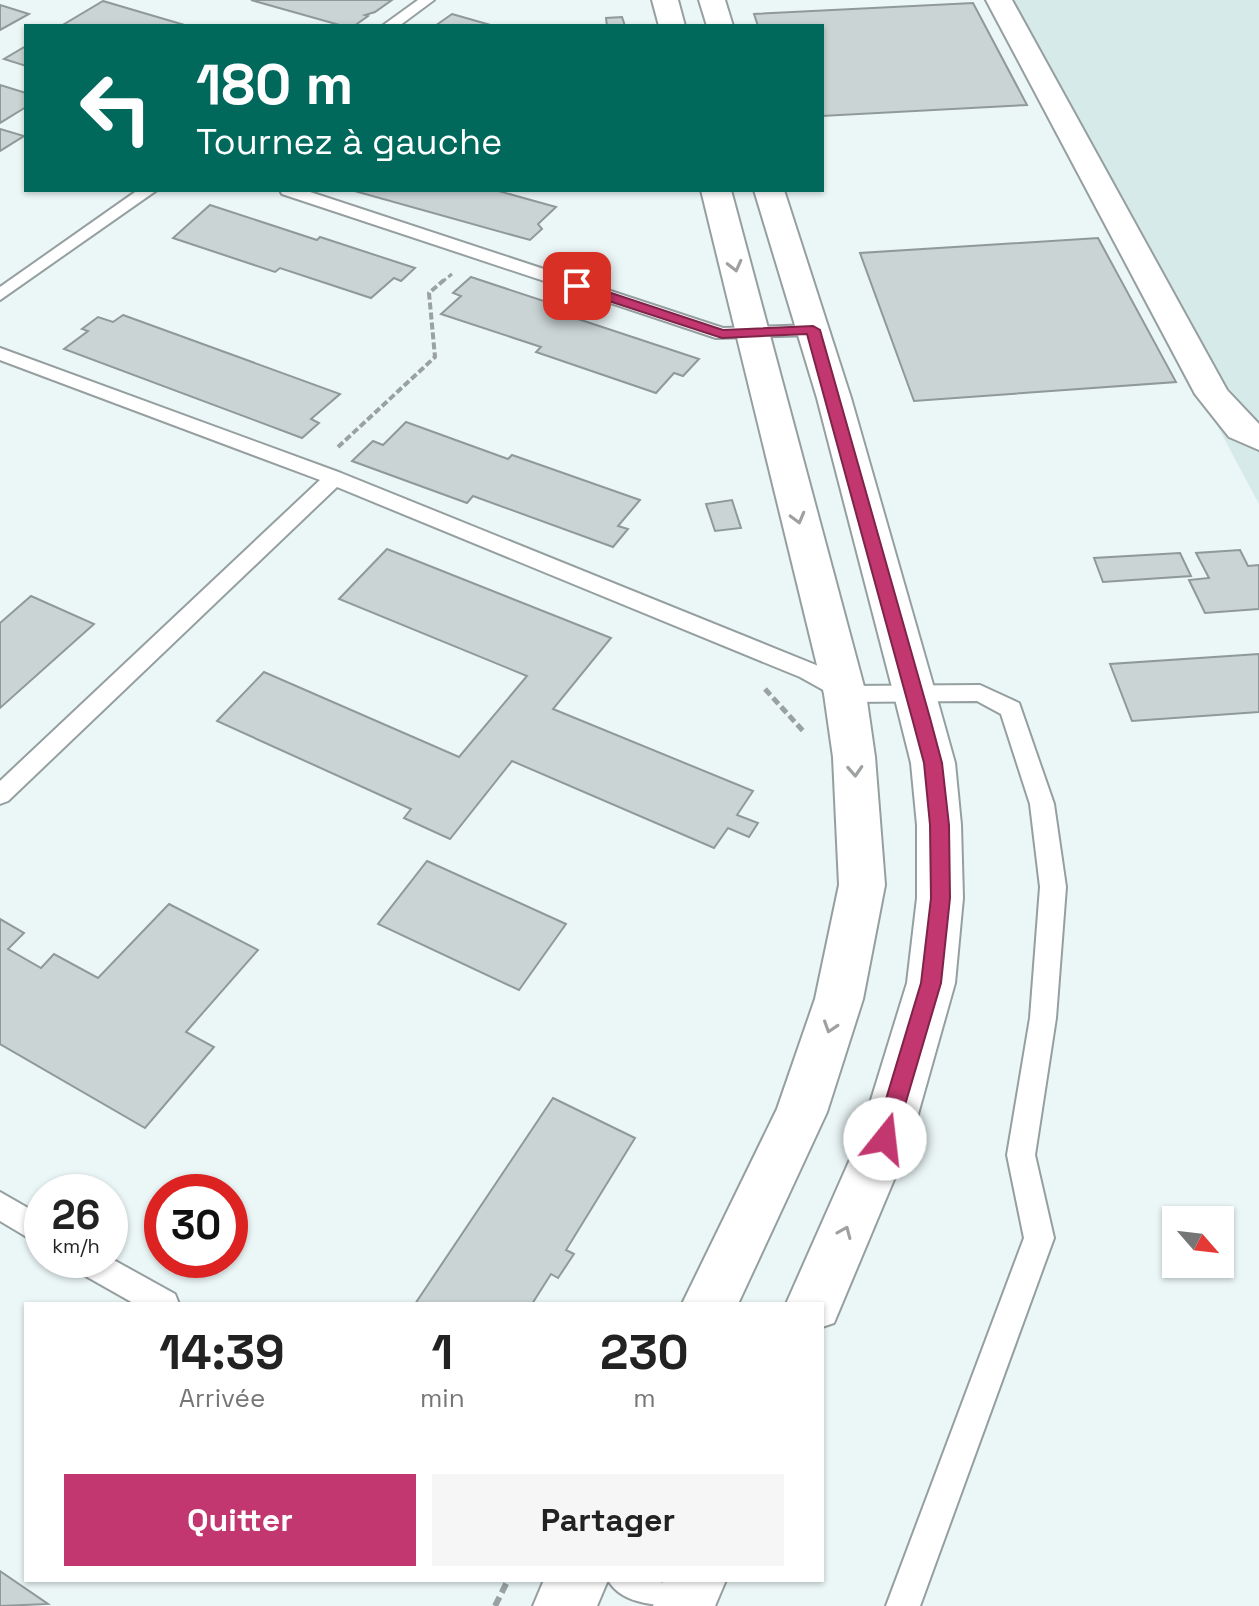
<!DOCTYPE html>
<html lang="fr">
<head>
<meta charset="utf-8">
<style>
	:root { --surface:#fff; --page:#f6f6f6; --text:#222; --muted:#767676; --accent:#c2376f }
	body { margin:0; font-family:"Space Grotesk",sans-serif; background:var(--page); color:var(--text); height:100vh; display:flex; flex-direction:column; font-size:30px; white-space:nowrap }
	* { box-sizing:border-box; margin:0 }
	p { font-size:26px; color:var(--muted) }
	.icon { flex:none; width:44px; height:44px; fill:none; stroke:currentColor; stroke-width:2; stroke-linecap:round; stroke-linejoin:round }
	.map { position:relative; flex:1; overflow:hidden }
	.panel { position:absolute; left:24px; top:1302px; width:800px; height:280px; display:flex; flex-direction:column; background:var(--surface); border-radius:0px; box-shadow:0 2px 6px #0004 }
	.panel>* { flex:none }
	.top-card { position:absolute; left:24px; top:24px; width:800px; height:168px; border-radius:0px; box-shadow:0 2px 6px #0004; background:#00695c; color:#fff; overflow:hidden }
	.needle { width:52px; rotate:118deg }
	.tools { position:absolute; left:1162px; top:1206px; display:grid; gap:16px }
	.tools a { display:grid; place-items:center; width:72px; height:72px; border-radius:0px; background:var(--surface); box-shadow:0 2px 6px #0004; font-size:40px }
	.speed { position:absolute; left:24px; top:1174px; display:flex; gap:16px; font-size:40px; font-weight:700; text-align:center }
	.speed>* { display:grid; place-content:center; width:104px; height:104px; border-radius:50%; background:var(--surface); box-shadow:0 2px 6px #0004; line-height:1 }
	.speed small { font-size:20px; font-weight:400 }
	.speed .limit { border:12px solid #d22; background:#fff; color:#111 }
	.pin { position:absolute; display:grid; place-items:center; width:68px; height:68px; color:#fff; margin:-34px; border-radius:16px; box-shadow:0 4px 12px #0006 }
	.me { position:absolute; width:88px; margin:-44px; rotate:16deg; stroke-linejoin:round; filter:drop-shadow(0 0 6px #0008) }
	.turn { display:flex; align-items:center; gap:28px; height:168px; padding:0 40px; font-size:36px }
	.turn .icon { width:104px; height:104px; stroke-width:2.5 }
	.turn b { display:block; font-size:56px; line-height:68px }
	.eta { display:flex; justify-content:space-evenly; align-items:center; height:136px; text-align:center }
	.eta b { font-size:48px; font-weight:700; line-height:56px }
	.action { display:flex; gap:16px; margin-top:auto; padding:16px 40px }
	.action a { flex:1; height:92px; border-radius:0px; background:var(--accent); color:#fff; font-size:32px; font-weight:700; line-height:92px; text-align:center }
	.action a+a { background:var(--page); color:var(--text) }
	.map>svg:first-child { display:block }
	.built { fill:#d6eae9 }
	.building { fill:#cad4d4; stroke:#909999; stroke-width:2 }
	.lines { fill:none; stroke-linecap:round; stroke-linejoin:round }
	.lane-casing { stroke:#959f9f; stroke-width:4 }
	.street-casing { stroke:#959f9f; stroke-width:4 }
	.path-far3 { stroke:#99a1a1; stroke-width:3; stroke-dasharray:5 3; stroke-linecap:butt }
	.path-far2 { stroke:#99a1a1; stroke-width:4; stroke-dasharray:7 3; stroke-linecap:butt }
	.path-far1 { stroke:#99a1a1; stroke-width:5; stroke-dasharray:8 4; stroke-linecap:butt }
	.path { stroke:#99a1a1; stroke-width:6; stroke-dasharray:10 5; stroke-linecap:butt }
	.lane { fill:#fff; fill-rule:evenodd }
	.street { fill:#fff; fill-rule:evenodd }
	.oneway { stroke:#9fa0a0 }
	.route { fill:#c2376f; stroke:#7e2448; stroke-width:2 }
</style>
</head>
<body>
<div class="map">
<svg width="1259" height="1606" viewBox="0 0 1259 1606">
	<rect width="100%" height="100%" fill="#ebf6f6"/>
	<path class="built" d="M990,0h269v504z"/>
	<g class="building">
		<path d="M251,0h141l-17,12 -10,3 3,1 -14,10h-11z"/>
		<path d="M103,1l85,25h-127z"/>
		<path d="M973,3l54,102 -205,11v-90h-64l-4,-12z"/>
		<path d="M0,5l29,9 -29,16z"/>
		<path d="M452,14l42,12h-59z"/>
		<path d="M622,17l3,9h-18l-1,-8z"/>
		<path d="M26,46v20l-22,-7z"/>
		<path d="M0,85l26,8v14l-26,16z"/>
		<path d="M0,129l24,7 -24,15z"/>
		<path d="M351,190h144l61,17 -18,17 4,5 -12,11z"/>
		<path d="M210,205l107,35 3,-3 95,31 -14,13 -7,-3 -23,20 -91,-30 -5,4 -102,-34z"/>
		<path d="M1098,238l78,144 -262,19 -54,-148z"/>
		<path d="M471,277l106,35 -5,5 127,42 -16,17 -9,-3 -18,20 -120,-41 5,-5 -100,-33 20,-18 -8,-3z"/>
		<path d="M123,315l217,79 -29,25 8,4 -17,15 -238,-89 24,-18 -6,-2 16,-12 15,5z"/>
		<path d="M406,422l102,37 4,-4 128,45 -22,26 10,3 -15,18 -140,-51 -6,7 -115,-42 21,-20 10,4z"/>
		<path d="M732,500l9,28 -26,3 -9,-27z"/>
		<path d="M387,549l224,89 -58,71 200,82 -16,24 21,8 -9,14 -21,-9 -14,20 -202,-87 -62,78 -46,-21 7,-9 -194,-88 47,-49 195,85 68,-81 -188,-77z"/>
		<path d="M1240,550l8,16 11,-1v44l-54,4 -16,-33 20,-2 -13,-25z"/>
		<path d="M1180,553l11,23 -88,6 -9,-24z"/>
		<path d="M31,596l63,28 -94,84v-85z"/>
		<path d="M1259,654v58l-127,9 -22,-57z"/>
		<path d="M427,861l139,63 -47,66 -141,-66z"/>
		<path d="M169,904l89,46 -72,82 28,15 -69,81 -145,-84v-125l24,14 -16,16 33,19 13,-14 44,24z"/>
		<path d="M553,1098l82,40 -69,112 8,4 -16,24 -7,-4 -19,30h-117z"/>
		<path d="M0,1571l48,33 -48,2z"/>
	</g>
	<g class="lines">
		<defs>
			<g id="lane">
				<path d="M418,0h16l-35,26h-17z"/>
				<path d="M138,190h19l-157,110v-13z"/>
				<path d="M280,190h24l419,138 90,-3 9,5 -9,5 -97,3 -434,-144z"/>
				<path d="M0,348l341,125 475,192 33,21 131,-1 39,18 35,101 12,83 -10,131 -21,137 19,83 -134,368h-34l138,-368 -17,-83 23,-137 10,-131 -10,-83 -29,-90 -24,-13 -132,1 -45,-25 -463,-190 -329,314 -8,3v-23l320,-301 -320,-120z"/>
				<path d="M0,1192l42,24v30l-42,-25z"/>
				<path d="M110,1258l65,36 4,10h-44l-60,-34 -5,-10z"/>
				<path d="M608,1580c29,0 70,-6 83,26 -29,0 -69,0 -83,-26z"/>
			</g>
			<g id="street">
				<path d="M652,0h26l7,26h-26z"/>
				<path d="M699,0h26l8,26h-26z"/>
				<path d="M986,0h26l215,390 32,34v26l-30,-13 -34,-43z"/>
				<path d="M701,190h30l135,504 9,63 10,128 -22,114 -36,113 -89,192h-56l95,-195 38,-110 24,-114 -6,-128 -9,-63z"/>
				<path d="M754,190h30l67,208 85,297 19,68 6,62 2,73 -8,85 -44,156 -77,184 -12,4v-23h-36l73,-165 48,-156 10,-85v-73l-6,-62 -17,-68 -77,-297z"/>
				<path d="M544,1580h64l-11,26h-64z"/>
				<path d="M664,1580h62l-11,26h-62z"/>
			</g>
		</defs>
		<use href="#lane" class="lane-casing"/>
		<use href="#street" class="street-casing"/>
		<path class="path-far3" d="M442,282l10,-8"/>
		<path class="path-far2" d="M338,447l97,-90 -6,-64 15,-13"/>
		<path class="path-far1" d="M765,689l39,43"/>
		<path class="path" d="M495,1606l13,-26"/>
		<use href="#lane" class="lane"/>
		<use href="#street" class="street"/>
	</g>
	<defs><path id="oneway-chevron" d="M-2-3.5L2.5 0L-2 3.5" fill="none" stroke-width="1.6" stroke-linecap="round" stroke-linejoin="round" transform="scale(2)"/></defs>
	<g class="oneway">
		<use href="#oneway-chevron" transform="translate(735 266) rotate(76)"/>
		<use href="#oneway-chevron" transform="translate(798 518) rotate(75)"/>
		<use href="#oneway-chevron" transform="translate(855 771) rotate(87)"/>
		<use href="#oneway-chevron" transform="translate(830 1027) rotate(108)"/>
		<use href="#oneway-chevron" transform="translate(845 1232) rotate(-67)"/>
	</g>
	<path class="route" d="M572,283h9l142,47 90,-4 7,4 110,388 12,45 7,62 1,73 -9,85 -46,156 -3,7 -7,3 -8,-3 -3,-7 47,-156 10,-85 -1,-73 -6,-62 -12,-45 -105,-384 -85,4 -150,-49z"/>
</svg>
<div class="tools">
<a><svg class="needle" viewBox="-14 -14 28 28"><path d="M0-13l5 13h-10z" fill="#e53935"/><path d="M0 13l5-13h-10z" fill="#767676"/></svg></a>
</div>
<div class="speed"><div>26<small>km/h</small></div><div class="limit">30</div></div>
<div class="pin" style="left:577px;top:286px;background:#d93025"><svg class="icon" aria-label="arrive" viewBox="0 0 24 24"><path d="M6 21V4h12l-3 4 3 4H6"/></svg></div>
<svg class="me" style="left:885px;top:1139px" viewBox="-20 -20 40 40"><circle r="19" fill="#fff"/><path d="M0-13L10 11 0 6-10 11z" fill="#c2376f"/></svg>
<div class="top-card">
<div class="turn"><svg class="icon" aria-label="left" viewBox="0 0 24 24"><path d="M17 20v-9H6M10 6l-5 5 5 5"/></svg><div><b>180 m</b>Tournez à gauche</div></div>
</div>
<section class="panel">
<div class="eta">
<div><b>14:39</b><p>Arrivée</p></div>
<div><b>1</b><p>min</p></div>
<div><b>230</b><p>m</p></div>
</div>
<div class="action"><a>Quitter</a><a>Partager</a></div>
</section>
</div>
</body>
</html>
